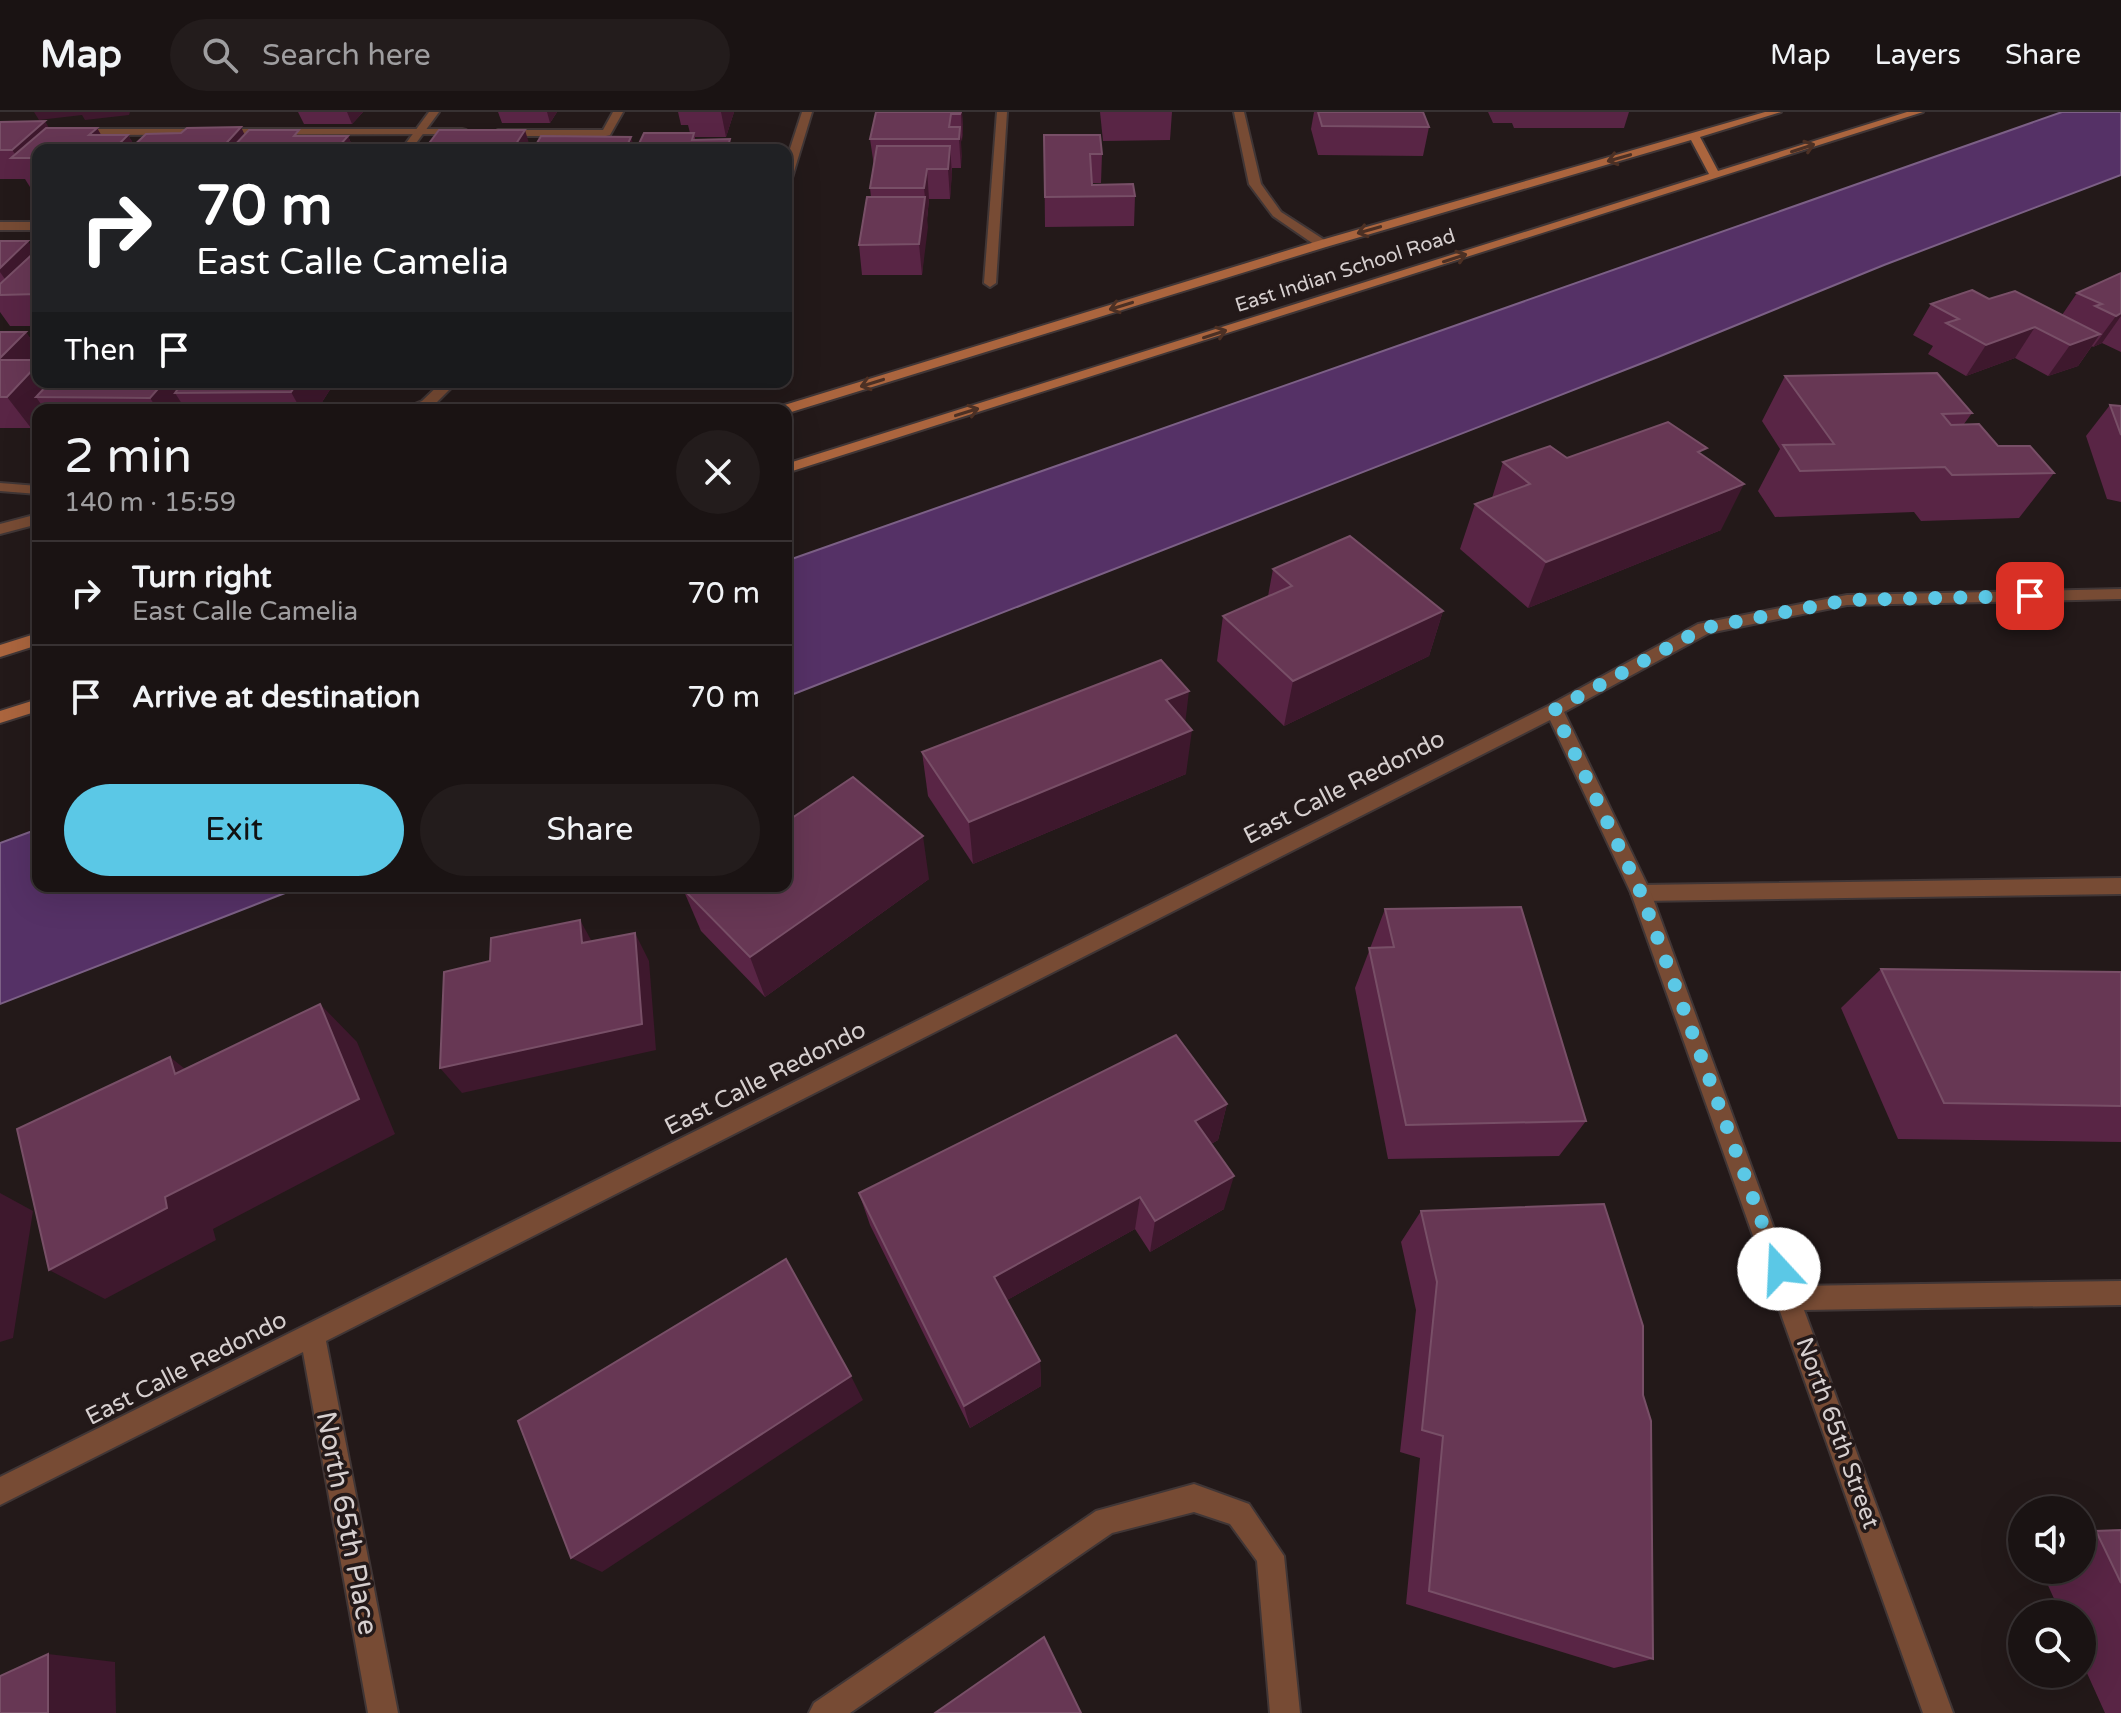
<!DOCTYPE html>
<html lang="en">
<head>
<meta charset="utf-8">
<style>
	:root { --surface:#1a1313; --page:#231c1c; --text:#f1f3f6; --muted:#9f9ea0; --line:#383233; --accent:#5bc8e6 }
	body { margin:0; font-family:"Varela Round",sans-serif; background:var(--page); color:var(--text); height:100vh; display:flex; flex-direction:column; font-size:30px; white-space:nowrap }
	* { box-sizing:border-box; margin:0 }
	p { font-size:26px; color:var(--muted) }
	.icon { flex:none; width:44px; height:44px; fill:none; stroke:currentColor; stroke-width:2; stroke-linecap:round; stroke-linejoin:round }
	.map { position:relative; flex:1; overflow:hidden }
	.side { position:absolute; left:32px; top:292px; width:760px; height:488px; display:flex; flex-direction:column; background:var(--surface); border-radius:16px; box-shadow:0 8px 32px #0002,0 0 0 2px var(--line) }
	.side>* { flex:none }
	.guide { position:absolute; left:32px; top:32px; width:760px; height:244px; border-radius:16px; box-shadow:0 8px 32px #0002,0 0 0 2px var(--line); background:#202124; color:#fff; overflow:hidden }
	.fabs { position:absolute; left:2008px; top:1384px; display:grid; gap:16px }
	.fabs a { display:grid; place-items:center; width:88px; height:88px; border-radius:50%; background:var(--surface); box-shadow:0 8px 32px #0002,0 0 0 2px var(--line); font-size:40px }
	.pin { position:absolute; display:grid; place-items:center; width:68px; height:68px; color:#fff; margin:-34px; border-radius:16px; box-shadow:0 4px 12px #0006 }
	.me { position:absolute; width:88px; margin:-44px; rotate:340deg; stroke-linejoin:round; filter:drop-shadow(0 0 6px #0008) }
	.turn { display:flex; align-items:center; gap:28px; height:168px; padding:0 32px; font-size:36px }
	.turn .icon { width:104px; height:104px; stroke-width:2.5 }
	.turn b { display:block; font-size:56px; line-height:68px }
	.then { display:flex; align-items:center; height:76px; padding:0 32px; background:#0003; gap:16px; font-size:30px }
	.round { display:grid; place-items:center; flex:none; width:84px; height:84px; border-radius:42px; background:var(--page) }
	.head { display:flex; align-items:center; justify-content:space-between; height:136px; padding:0 32px }
	h1 { font-size:48px; font-weight:600; line-height:60px }
	.action { display:flex; gap:16px; margin-top:auto; padding:16px 32px }
	.action a { flex:1; height:92px; border-radius:48px; background:var(--accent); color:#111; font-size:32px; font-weight:600; line-height:92px; text-align:center }
	.action a+a { background:var(--page); color:var(--text) }
	ul { padding:0; list-style:none }
	li { display:flex; align-items:center; gap:24px; height:104px; padding:0 32px; border-top:2px solid var(--line) }
	li div { flex:1 }
	li b { display:block; font-size:30px }
	li em { font-style:normal }
	header { display:flex; align-items:center; gap:48px; box-sizing:border-box; height:112px; padding:0 40px; background:var(--surface); border-bottom:2px solid var(--line) }
	header strong { font-size:38px }
	nav { display:flex; gap:44px; margin-inline-start:auto; font-size:28px }
	.search { width:560px; height:72px; background:var(--page); display:flex; align-items:center; gap:20px; box-sizing:border-box; padding:0 28px; border-radius:44px; color:var(--muted); font-size:30px }
	.map>svg:first-child { display:block }
	.water { fill:#553166; stroke:#7c6086; stroke-width:2 }
	.lines { fill:none; stroke-linecap:round; stroke-linejoin:round }
	.lane-casing { stroke:#403636; stroke-width:4 }
	.street-casing { stroke:#403636; stroke-width:4 }
	.secondary-casing { stroke:#403636; stroke-width:4 }
	.lane { fill:#774b34; fill-rule:evenodd }
	.street { fill:#774b34; fill-rule:evenodd }
	.secondary { fill:#ab653e; fill-rule:evenodd }
	.wall { fill:#592545 }
	.shaded-wall { fill:#3e182d }
	.building { fill:#673754; stroke:#784f67; stroke-width:2 }
	.oneway { stroke:#4c3024 }
	.route { stroke:#5bc8e6; stroke-width:14; stroke-dasharray:0 25.2 }
	.labels { text-anchor:middle; stroke-width:7; stroke-linejoin:round; paint-order:stroke }
	.far-street-label { font-size:20px; fill:#d6cfcf; stroke:#231919 }
	.street-label { font-size:24px; fill:#d6cfcf; stroke:#231919 }
	.near-street-label { font-size:28px; fill:#d6cfcf; stroke:#231919 }
</style>
</head>
<body>
<header>
<strong>Map</strong>
<div class="search"><svg class="icon" aria-label="search" viewBox="0 0 24 24"><circle cx="10" cy="10" r="6"/><path d="M15 15l6 6"/></svg>Search here</div>
<nav><a>Map</a><a>Layers</a><a>Share</a></nav>
</header>
<div class="map">
<svg width="2121" height="1601" viewBox="0 0 2121 1601">
	<rect width="100%" height="100%" fill="#231919"/>
	<g class="water">
		<path d="M2062,0h59v63l-237,90 -226,92 -872,340v-136z"/>
		<path d="M38,717v57h265l-303,118v-161z"/>
	</g>
	<g class="lines">
		<defs>
			<g id="lane">
				<path d="M613,0h10l-13,23 -4,1h-108l-5,-3 5,-3h105z"/>
				<path d="M997,0h10l-11,171 -6,4 -6,-4z"/>
				<path d="M462,17l4,1v4l-392,1 -5,-3 5,-3z"/>
				<rect x="0" y="227" width="38" height="8"/>
				<path d="M442,270h15l-25,25 -31,3 21,-9z"/>
				<path d="M38,402v10l-38,10v-10z"/>
				<path d="M2121,766v16l-480,7 -7,-2 -3,-6 3,-6 7,-2z"/>
				<path d="M1194,1372l55,20 35,52 16,157h-30l-13,-152 -27,-37 -36,-12 -82,21 -262,180h-41l5,-10 282,-192z"/>
			</g>
			<g id="street">
				<path d="M429,0h10l-28,38h-10z"/>
				<path d="M802,0h10l-20,66 -6,3v-20z"/>
				<path d="M1234,0h10l17,72 20,28 45,29v6h-8l-45,-31 -24,-32z"/>
				<rect x="0" y="110" width="38" height="8"/>
				<path d="M0,371l38,3v8l-38,-3z"/>
				<path d="M2121,477v10l-274,6 -138,28 -145,79 87,181 144,393 326,-5v24l-317,5 149,403h-30l-292,-820 -81,-173 -1224,621 72,372h-30l-65,-361 -303,153v-28l1327,-660 221,-111 150,-82 149,-29z"/>
			</g>
			<g id="secondary">
				<path d="M1765,0h16l-81,25 18,34 189,-59h16l-1137,361v-9l923,-290 -18,-34 -365,107 -538,166 -2,-3h-10l2,-3 540,-166z"/>
				<path d="M38,521v12l-38,12v-12z"/>
				<path d="M38,587v12l-38,12v-12z"/>
			</g>
		</defs>
		<use href="#lane" class="lane-casing"/>
		<use href="#street" class="street-casing"/>
		<use href="#secondary" class="secondary-casing"/>
		<use href="#lane" class="lane"/>
		<use href="#street" class="street"/>
		<use href="#secondary" class="secondary"/>
	</g>
	<g class="wall">
		<path d="M298,0h65l-11,12h-48z"/>
		<path d="M498,0h59l-7,11h-48z"/>
		<path d="M678,0h56l-8,25h-31v3l-59,10 54,-17 -2,-8h-7z"/>
		<path d="M876,0h86l1,21 -2,9v26h-9l-2,31h-21l-7,76h-60l-3,-30 12,-48 -1,-9 4,-22 -4,-27z"/>
		<path d="M1100,0h72l-2,28 -67,1z"/>
		<path d="M1314,0h109l6,15 -6,29 -105,-1 -7,-26z"/>
		<path d="M1488,0h141l-5,16h-110l-2,-5h-19z"/>
		<path d="M0,10l49,6h48l4,7h27l6,10 111,-10 103,1 6,14h-316v37h-8l-5,-8h-25z"/>
		<path d="M1044,23l58,19 -1,29h-9v2l43,11 -1,30 -89,1z"/>
		<path d="M0,129l35,11 3,-3v77h-28l-10,-14z"/>
		<path d="M2121,161v79l-19,-9 -9,4 -1,-1 -14,20 -30,10 -33,-18 -49,18 -38,-22 5,-8 -20,-11 18,-31 58,-5 73,16 15,-22z"/>
		<path d="M0,220l38,50h289l4,6 -14,22h-279v10l-7,8h-31z"/>
		<path d="M1785,264l187,37 -8,11 34,22 56,27 -35,45 -98,3 -7,-9 -139,5 -17,-26 22,-42 -18,-28z"/>
		<path d="M2110,293l11,1v96l-14,-3 -21,-63z"/>
		<path d="M1703,344l18,74 -193,78 -68,-59 15,-45 17,-6 11,-36 64,-4z"/>
		<path d="M1273,457l170,42 -14,45 -145,70 -67,-65 6,-45 45,-20z"/>
		<path d="M1185,610l1,52 -213,90 -45,-68 -6,-44z"/>
		<path d="M929,767l-164,118 -64,-66 -18,-42z"/>
		<path d="M1385,797l201,212 -27,35 -171,3 -33,-171z"/>
		<path d="M1881,857l240,3v170l-223,-3 -57,-131z"/>
		<path d="M1227,992l-9,36 -7,4 13,65 -74,43 -15,-23 -128,71 33,61 1,25 -71,42 -100,-203 -11,-32z"/>
		<path d="M1421,1099l222,184 10,264 -39,9 -208,-64 14,-146 -20,-6 16,-142 -15,-68z"/>
		<path d="M2121,1418v183h-16l-23,-51v-48h-21l-20,-44h41v-36l14,-3z"/>
	</g>
	<g class="shaded-wall">
		<path d="M34,0h96l-1,3 -44,5 -3,-5 -43,5z"/>
		<path d="M347,0h16l-11,12z"/>
		<path d="M547,0h10l-7,11z"/>
		<path d="M721,0h13l-8,25z"/>
		<path d="M961,0h1l1,21 -1,9z"/>
		<path d="M45,9l17,29 -44,8 -6,-8z"/>
		<path d="M241,15l11,23h-32z"/>
		<path d="M960,15l2,29 -1,12 -2,-29z"/>
		<path d="M97,16l13,22 -21,-15z"/>
		<path d="M525,18l6,20h-19z"/>
		<path d="M128,23l9,15h-24z"/>
		<path d="M348,24l6,14h-12l-2,-5z"/>
		<path d="M631,25l4,13h-10z"/>
		<path d="M730,27l2,11h-5z"/>
		<path d="M950,34l2,29 -2,24 -2,-30z"/>
		<path d="M927,57l2,30 -2,19 -3,-30z"/>
		<path d="M925,85l3,30 -6,48 -3,-31z"/>
		<path d="M28,129l10,16 -22,38 -16,-23v-4z"/>
		<path d="M2121,201v3l-19,27 -9,4 23,-31z"/>
		<path d="M2035,215l-20,31 -49,18 20,-31z"/>
		<path d="M26,220l12,17v33h19l-21,15 9,13h-7v10l-7,8 -24,-31 -7,-33v-6z"/>
		<path d="M2100,222l-22,32 -30,10 22,-31z"/>
		<path d="M164,270h41l-30,11 11,17h-28l-8,-12z"/>
		<path d="M295,270h32l4,6 -14,22h-16l-10,-18z"/>
		<path d="M1744,372l-23,46 -193,78 18,-46z"/>
		<path d="M1443,499l-14,45 -145,70 9,-45z"/>
		<path d="M1189,579l-5,42 8,-3 -6,44 -213,90 -4,-42 197,-122z"/>
		<path d="M923,724l6,43 -164,118 -15,-40z"/>
		<path d="M580,808l16,29 -14,-6z"/>
		<path d="M635,821l14,28 7,89 -194,43 -22,-25z"/>
		<path d="M320,892l37,38 38,92 -182,95 3,11 -111,59 -56,-29 116,-73z"/>
		<path d="M170,945l45,36 -40,-19z"/>
		<path d="M1227,992l-9,36 -30,16 7,-35z"/>
		<path d="M1234,1064l-10,33 -74,43 5,-31z"/>
		<path d="M0,1081l33,18 -20,127 -13,4z"/>
		<path d="M1140,1085l-5,32 -137,76 -4,-28z"/>
		<path d="M1040,1249l1,25 -71,42 -6,-22z"/>
		<path d="M851,1264l12,24 -261,172 -31,-14z"/>
		<path d="M48,1542l67,8 1,51h-68z"/>
	</g>
	<g class="building">
		<path d="M876,0h85l-1,2h-9l-2,13h11l-1,12h-89z"/>
		<path d="M1318,0h105l6,15 -107,-1z"/>
		<path d="M45,9l-33,29h-12v-28z"/>
		<path d="M241,15l-21,23h-91l17,-16 35,-1 6,-5z"/>
		<path d="M46,16h51l-8,7h39l-15,15h-75v8h-27z"/>
		<path d="M249,18h50l-5,6h54l-8,9h-14l-4,5h-92z"/>
		<path d="M439,18h86l-13,20h-88z"/>
		<path d="M644,21h50l-2,7 38,-1 -3,11h-91z"/>
		<path d="M1044,23h56l2,19h-12l2,31 41,-1 2,12 -90,1z"/>
		<path d="M541,24l90,1 -6,13h-92z"/>
		<path d="M877,34h73l-2,23h-21l-3,19h-54z"/>
		<path d="M867,85h58l-6,47 -60,1z"/>
		<path d="M0,129h28l-28,27z"/>
		<path d="M38,137v45l-38,1v-11z"/>
		<path d="M2121,161v40l-5,3 -21,-10 7,-2 -25,-11z"/>
		<path d="M1972,178l17,9 26,-8 85,43 -30,11 -35,-18 -49,18 -40,-22 13,-4 -28,-15z"/>
		<path d="M0,220h26l-26,26z"/>
		<path d="M0,248h38v4l-31,33h-7z"/>
		<path d="M1937,261l35,40 -30,1 9,11 28,-1 19,22h32l24,27 -102,2 -7,-8 -145,4 -17,-26 51,-1 -49,-68z"/>
		<path d="M50,270h114l-14,16 -114,-1z"/>
		<path d="M183,270h115l-7,10 -116,1z"/>
		<path d="M2110,293l11,1v29z"/>
		<path d="M1668,310l39,26 -9,4 46,32 -198,78 -71,-58 55,-20 -27,-22 47,-16 17,12z"/>
		<path d="M1350,424l93,75 -150,70 -70,-65 69,-30 -19,-17z"/>
		<path d="M1161,548l28,31 -23,9 26,30 -223,92 -47,-70z"/>
		<path d="M853,665l70,59 -173,121 -67,-68 5,-3h98v-64z"/>
		<path d="M1521,795l65,214 -180,4 -37,-177 25,-1 -9,-38z"/>
		<path d="M580,808l2,23 53,-10 7,91 -202,44 4,-96 46,-11 1,-23z"/>
		<path d="M1881,857l240,3v134l-177,-3z"/>
		<path d="M320,892l39,95 -194,98 2,11 -118,62 -32,-141 153,-72 5,17z"/>
		<path d="M1176,923l51,69 -32,17 39,55 -79,45 -15,-24 -146,80 46,84 -76,45 -105,-213z"/>
		<path d="M1604,1092l39,122v69l8,26 2,238 -224,-68 14,-155 -21,-6 15,-148 -16,-71z"/>
		<path d="M786,1147l65,117 -280,182 -53,-137z"/>
		<path d="M2121,1418v53l-25,-52z"/>
		<path d="M1044,1525l37,76h-146z"/>
		<path d="M48,1542v59h-48v-37z"/>
	</g>
	<defs><path id="oneway-shaft" d="M-6 0H5M1.5-3L5.5 0L1.5 3" fill="none" stroke-width="1.6" stroke-linecap="round" stroke-linejoin="round" transform="scale(2)"/></defs>
	<g class="oneway">
		<use href="#oneway-shaft" transform="translate(1803 36) rotate(-18)"/>
		<use href="#oneway-shaft" transform="translate(1619 46) rotate(164)"/>
		<use href="#oneway-shaft" transform="translate(1369 118) rotate(164)"/>
		<use href="#oneway-shaft" transform="translate(1455 146) rotate(-18)"/>
		<use href="#oneway-shaft" transform="translate(1121 194) rotate(163)"/>
		<use href="#oneway-shaft" transform="translate(1215 222) rotate(-18)"/>
		<use href="#oneway-shaft" transform="translate(872 271) rotate(163)"/>
		<use href="#oneway-shaft" transform="translate(967 300) rotate(-17)"/>
	</g>
	<g class="lines">
		<path class="route" d="M1779,1157l-138,-376 -87,-183 150,-82 143,-28 183,-4"/>
	</g>
	<g class="labels">
		<g class="far-street-label">
			<text transform="translate(1345 158) rotate(-18)" y="7">East Indian School Road</text>
		</g>
		<g class="street-label">
			<text transform="translate(1344 675) rotate(-27)" y="8">East Calle Redondo</text>
			<text transform="translate(765 966) rotate(-27)" y="8">East Calle Redondo</text>
			<text transform="translate(186 1256) rotate(-27)" y="8">East Calle Redondo</text>
			<text transform="translate(1838 1321) rotate(70)" y="8">North 65th Street</text>
		</g>
		<g class="near-street-label">
			<text transform="translate(348 1411) rotate(79)" y="10">North 65th Place</text>
		</g>
	</g>
</svg>
<div class="fabs">
<a><svg class="icon" aria-label="sound" viewBox="0 0 24 24"><path d="M4 9h4l5-4v14l-5-4H4zM17 9q2 3 0 6"/></svg></a>
<a><svg class="icon" aria-label="search" viewBox="0 0 24 24"><circle cx="10" cy="10" r="6"/><path d="M15 15l6 6"/></svg></a>
</div>
<div class="pin" style="left:2030px;top:484px;background:#d93025"><svg class="icon" aria-label="arrive" viewBox="0 0 24 24"><path d="M6 21V4h12l-3 4 3 4H6"/></svg></div>
<svg class="me" style="left:1779px;top:1157px" viewBox="-20 -20 40 40"><circle r="19" fill="#fff"/><path d="M0-13L10 11 0 6-10 11z" fill="#5bc8e6"/></svg>
<div class="guide">
<div class="turn"><svg class="icon" aria-label="right" viewBox="0 0 24 24"><path d="M7 20v-9h11M14 6l5 5-5 5"/></svg><div><b>70 m</b>East Calle Camelia</div></div>
<div class="then">Then<svg class="icon" aria-label="arrive" viewBox="0 0 24 24"><path d="M6 21V4h12l-3 4 3 4H6"/></svg></div>
</div>
<section class="side">
<div class="head"><div><h1>2 min</h1><p>140 m · 15:59</p></div><a class="round"><svg class="icon" aria-label="close" viewBox="0 0 24 24"><path d="M6 6l12 12M18 6L6 18"/></svg></a></div>
<ul>
<li><svg class="icon" aria-label="right" viewBox="0 0 24 24"><path d="M7 20v-9h11M14 6l5 5-5 5"/></svg><div><b>Turn right</b><p>East Calle Camelia</p></div><em>70 m</em></li>
<li><svg class="icon" aria-label="arrive" viewBox="0 0 24 24"><path d="M6 21V4h12l-3 4 3 4H6"/></svg><div><b>Arrive at destination</b></div><em>70 m</em></li>
</ul>
<div class="action"><a>Exit</a><a>Share</a></div>
</section>
</div>
</body>
</html>
